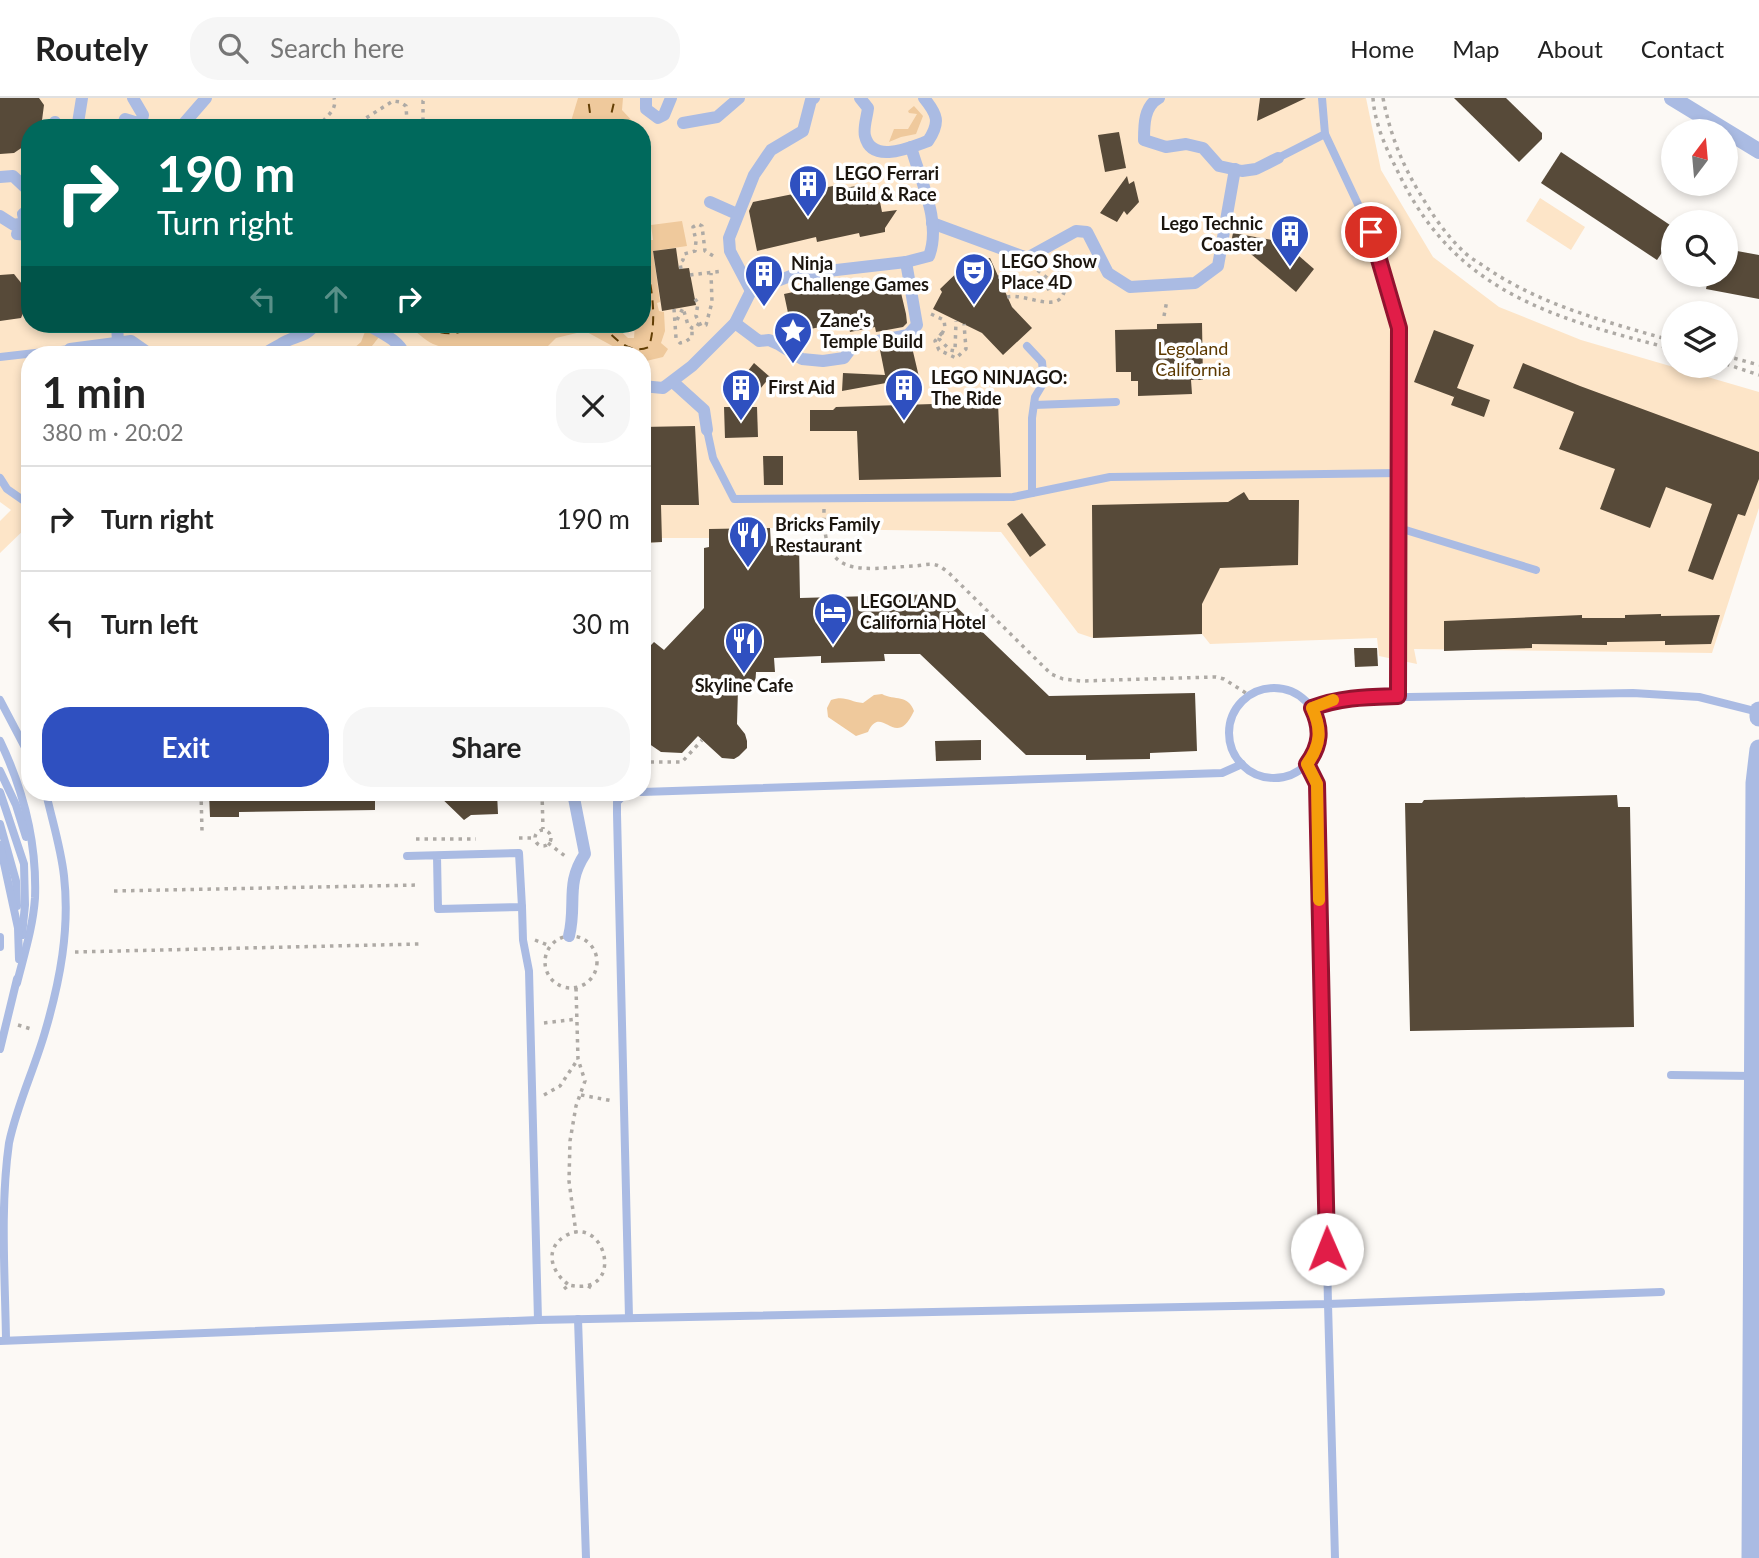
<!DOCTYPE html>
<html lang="en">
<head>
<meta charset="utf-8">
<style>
	:root { --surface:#fff; --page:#f6f6f6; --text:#222; --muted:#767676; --line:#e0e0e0; --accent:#2f50c0 }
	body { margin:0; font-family:Lato,sans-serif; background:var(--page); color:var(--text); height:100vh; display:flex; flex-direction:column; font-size:26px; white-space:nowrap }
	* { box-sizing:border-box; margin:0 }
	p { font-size:23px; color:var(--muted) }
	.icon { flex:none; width:38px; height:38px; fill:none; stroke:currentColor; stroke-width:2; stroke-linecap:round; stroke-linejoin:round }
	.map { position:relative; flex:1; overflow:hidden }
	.sheet { position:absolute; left:21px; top:248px; width:630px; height:455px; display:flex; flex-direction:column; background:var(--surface); border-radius:28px; box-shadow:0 4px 10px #0003 }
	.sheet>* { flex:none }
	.banner { position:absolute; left:21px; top:21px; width:630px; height:214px; border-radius:28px; box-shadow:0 4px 10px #0003; background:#00695c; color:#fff; overflow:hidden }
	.needle { width:46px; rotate:16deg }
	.tools { position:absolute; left:1661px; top:21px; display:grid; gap:14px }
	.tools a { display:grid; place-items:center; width:77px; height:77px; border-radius:50%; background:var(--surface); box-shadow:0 4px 10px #0003; font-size:35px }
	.pin { position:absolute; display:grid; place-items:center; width:60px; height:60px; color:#fff; margin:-30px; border:4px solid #fff; border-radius:50%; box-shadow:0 2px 7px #0007 }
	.me { position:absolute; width:77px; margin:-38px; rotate:359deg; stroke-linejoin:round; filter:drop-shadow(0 0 5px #0008) }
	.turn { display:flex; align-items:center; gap:24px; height:147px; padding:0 21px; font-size:32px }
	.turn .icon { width:91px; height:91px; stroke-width:2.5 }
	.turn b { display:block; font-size:49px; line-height:60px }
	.lanes { display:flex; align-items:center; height:66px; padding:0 21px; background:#0003; justify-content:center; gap:35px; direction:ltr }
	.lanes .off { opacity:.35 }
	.round { display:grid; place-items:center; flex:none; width:74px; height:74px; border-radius:28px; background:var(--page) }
	.summary { display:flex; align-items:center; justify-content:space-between; height:119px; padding:0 21px }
	h1 { font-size:42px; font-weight:700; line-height:52px }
	.button { display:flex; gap:14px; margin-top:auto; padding:14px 21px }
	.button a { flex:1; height:80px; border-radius:28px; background:var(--accent); color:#fff; font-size:28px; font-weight:700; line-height:80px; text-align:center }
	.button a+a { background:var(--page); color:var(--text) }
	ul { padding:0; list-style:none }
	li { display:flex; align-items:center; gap:21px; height:105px; padding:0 21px; border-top:2px solid var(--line) }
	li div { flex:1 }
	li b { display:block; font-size:26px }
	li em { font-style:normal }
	header { display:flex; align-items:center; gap:42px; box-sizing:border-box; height:98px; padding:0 35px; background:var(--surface); border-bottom:2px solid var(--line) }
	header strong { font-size:33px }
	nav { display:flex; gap:38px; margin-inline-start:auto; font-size:24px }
	.search { width:490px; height:63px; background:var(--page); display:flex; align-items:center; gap:18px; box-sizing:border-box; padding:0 24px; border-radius:28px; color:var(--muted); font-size:26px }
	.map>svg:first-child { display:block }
	.green { fill:#fde5c8; fill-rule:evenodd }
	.water { fill:#efc99c }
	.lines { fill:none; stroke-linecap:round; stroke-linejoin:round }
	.ferry { stroke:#633f05; stroke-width:2; stroke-dasharray:9 7; stroke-linecap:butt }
	.building { fill:#574a39 }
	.path { stroke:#aeaaa5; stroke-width:3.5; stroke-dasharray:3.5 5; stroke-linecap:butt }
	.service { stroke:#aabbe3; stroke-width:8 }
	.pedestrian { stroke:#aabbe3; stroke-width:12 }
	.minor { stroke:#aabbe3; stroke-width:16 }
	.tertiary { stroke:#aabbe3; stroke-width:19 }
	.route-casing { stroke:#92132f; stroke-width:18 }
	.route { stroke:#e11d48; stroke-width:12 }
	.slow { stroke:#f59e0b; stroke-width:12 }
	.labels { text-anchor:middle; stroke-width:7; stroke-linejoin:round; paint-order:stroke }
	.poi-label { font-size:18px; font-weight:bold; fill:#1b150e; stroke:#fff; text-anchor:start }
	.park-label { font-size:18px; fill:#5c3900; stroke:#fff }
</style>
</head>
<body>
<header>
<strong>Routely</strong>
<div class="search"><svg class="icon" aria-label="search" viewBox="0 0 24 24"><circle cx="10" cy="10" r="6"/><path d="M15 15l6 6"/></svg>Search here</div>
<nav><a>Home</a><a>Map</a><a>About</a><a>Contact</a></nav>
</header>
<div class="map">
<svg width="1759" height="1460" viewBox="0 0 1759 1460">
	<rect width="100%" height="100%" fill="#fcf9f5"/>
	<g class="green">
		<path d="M0,0h1366l15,72 52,87 66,50 82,33 178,52v116l-47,145 -298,-4 3,15 -38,-8 -2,-18 -167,6 -8,-10 -109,4 -15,-5 -77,-101 -231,-4 -61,10h-47v4l-20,1v-188h-612v169l-30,29v-32l11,-11 -11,-8zM30,30h612v196h-612z"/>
		<path d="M1540,100l45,29 -14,23 -45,-29z"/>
	</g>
	<g class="water">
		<path d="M578,0h45l-1,12 13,14c-15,9 -47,4 -66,4z"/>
		<path d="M914,8l9,10 -7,18 -15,3 -12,5 5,-13h14l9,-15 -8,-1 -1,-2z"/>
		<path d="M642,111l5,7 4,24h2l-2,-15 31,-4 5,25 -34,5 7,51 -3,1 2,8 5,1 1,19 -4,12 7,6 -5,8 -21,5v-7h-13l-44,-24 -29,7 -16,16c-32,6 -38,-16 -69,1 -13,-9 -25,-5 -38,-11 -9,-4 -18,-14 -27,-20h207l15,14h6l1,-14h7v-27l3,16 6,-2 -9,-55z"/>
		<path d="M368,226h21l-24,31h-19l15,-13z"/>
		<path d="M882,596c13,7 26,0 32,17 -19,41 -32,-9 -46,21l-12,4 -28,-19 -1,-9 4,-8c14,-5 19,2 32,3l11,-8z"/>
	</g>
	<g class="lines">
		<g class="ferry">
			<path d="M585,30l5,-15 -2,-15"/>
			<path d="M608,30l7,-30"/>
			<path d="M427,226c17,18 42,5 62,0"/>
			<path d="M600,226c14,13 29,32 49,23 10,-34 0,-70 -7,-104"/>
		</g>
	</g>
	<g class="building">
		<path d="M0,0h39l5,7 -3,23h-11v14l-16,11 -14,1z"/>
		<path d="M1260,0h46l-49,23z"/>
		<path d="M1454,0h52l36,35v6l-23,23z"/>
		<path d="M1119,34l7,36 -21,4 -7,-37z"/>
		<path d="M1561,54l112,75v9l-16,24 -116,-77z"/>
		<path d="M1127,78l2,8 5,-3 5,21 -12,13 -3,-4 -7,11 -17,-9z"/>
		<path d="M862,87l1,6 14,-4 5,25 15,-2 -12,18v4l-25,5 -1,-4 -42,9 -1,-5 -59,14 -8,-40 4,-9 80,-16v4z"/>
		<path d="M1233,135l50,9 31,27 -18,23 -64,-54z"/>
		<path d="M676,150l3,21 10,-1 7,37 -34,6 -9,-60z"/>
		<path d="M1726,151l33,6v44l-53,-10 3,-14h17z"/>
		<path d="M983,160l1,2 6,-2 22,49 20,21 -29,27 -21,-22 -49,-24 9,-17 -2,-3 28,-27 2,2z"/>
		<path d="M14,176l8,10 3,11v14l-4,9 -21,3v-46z"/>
		<path d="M855,181l2,10 41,-9 8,34 1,9 -4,4 -27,5 -1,-5 -25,5 -3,-11 -41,9 -1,-6 -14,3 -7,-33z"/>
		<path d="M1202,225l1,57h-12l1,14 -54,2v-15h-7v-9h-15l-1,-42 42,-1v-5z"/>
		<path d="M1434,232l40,15 -17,43 33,12 -6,17 -33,-12 5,-13 -2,5 -40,-15z"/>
		<path d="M911,245l8,34 -77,14 1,-18 42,2 -5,-25z"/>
		<path d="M754,265l16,14 -10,12 -16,-13z"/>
		<path d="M1523,265l57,23 179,66v27l-14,37 -7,-2 -25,66 -25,-9 24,-67 -46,-17 -16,41 -50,-19 15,-40 -56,-20 15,-37 -61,-24z"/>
		<path d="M998,304l3,75 -142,3 -2,-49h-47v-21h23l3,-3z"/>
		<path d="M724,309h33l1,30 -33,1z"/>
		<path d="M695,328l4,79h-38l1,37 -20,1v-116z"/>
		<path d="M763,358h20v29h-19z"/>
		<path d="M1244,394l5,8h50l-1,65 -78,3 -18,36v30l-109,4 -1,-133 136,-3z"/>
		<path d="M1022,415l24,32 -16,12 -23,-33z"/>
		<path d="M770,430l1,18 28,-1 1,53 143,-4 106,102 146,-3 2,58 -47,2v6l-64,1v-5h-60l-106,-101h-36l1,7 -64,2v-7l-47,2 1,14h-19l-1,16 -17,1 -1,35 8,10 2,7v7l-8,8 -5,3 -12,-1 -24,-22 -16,17 -21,-1 -19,-13v-85l12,-12 10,8 40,-42v-60l5,-1v-18z"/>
		<path d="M1661,516v2l59,-1 -9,29 -46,1v-4l-58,1v3l-75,-1v4l-88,3v-30l138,-6v3h43v-3z"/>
		<path d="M1354,550h23l1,18 -23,1z"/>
		<path d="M981,642v20l-45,1 -1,-20z"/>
		<path d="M209,695h166v17l-136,2v5h-29z"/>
		<path d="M436,695h61l1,21 -27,1 -7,5z"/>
		<path d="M1617,697l1,12h12l4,220 -224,4 -5,-228h17l2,-3z"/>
	</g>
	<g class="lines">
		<g class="path">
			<path d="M1373,0c2,29 15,54 28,80 57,116 156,141 272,171"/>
			<path d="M1383,0c7,36 19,67 39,99 11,19 25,39 42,55 6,6 14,10 21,15 57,39 123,55 188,74"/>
			<path d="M321,24c17,7 37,0 53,6"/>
			<path d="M362,27l4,-7 27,-17 7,1 6,4 1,16 -3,6"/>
			<path d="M374,29l22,-1 3,2"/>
			<path d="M318,30c6,-11 20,-17 16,-30"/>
			<path d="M418,30l5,-7v-20l3,-3"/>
			<path d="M681,171l-1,-6 3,-3 1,-6 11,-3 1,-10 -3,-14 5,-3 4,2 3,25 10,6"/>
			<path d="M690,177l33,-4"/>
			<path d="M998,179h9l38,13 7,-3 -1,-6 -15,-12"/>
			<path d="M1007,199c19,-5 56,21 58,-11 0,-12 -7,-17 -15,-24"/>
			<path d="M695,201l3,4 -2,13 5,10 5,-1 6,-23 -1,-29"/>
			<path d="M674,211l2,29 4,5 5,-1 7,-5v-9"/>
			<path d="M931,216l13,6 1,8 -6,11 11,11 5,1 1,-30"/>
			<path d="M1164,218l3,-16"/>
			<path d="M677,222l6,-12 5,17 4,3h4l3,-5"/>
			<path d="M942,235l-7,8 4,9 17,8 10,-9 -2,-25"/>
			<path d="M1726,258l33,9"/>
			<path d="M1726,266l33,11"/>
			<path d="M30,308l-6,12 6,5"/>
			<path d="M824,411c-2,71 35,60 90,57 6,0 16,-3 22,-1 5,1 10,6 14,9l101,100 12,5 18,2 135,-4 8,2 25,16"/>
			<path d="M642,664h40l20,-22"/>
			<path d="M201,695l1,38"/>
			<path d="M542,695l1,36"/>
			<circle cx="543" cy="740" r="8"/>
			<path d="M519,740h16"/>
			<path d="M416,741h60"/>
			<path d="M548,745l17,13"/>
			<path d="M114,793l305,-6"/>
			<circle cx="571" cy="864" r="26"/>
			<path d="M535,842l15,6"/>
			<path d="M75,854l344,-8"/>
			<path d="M576,890l2,71 7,22 -9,25 -6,35 -1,40 7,52"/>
			<path d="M544,925l33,-4"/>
			<path d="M18,927l13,4"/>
			<path d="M544,997l16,-9 18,-27"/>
			<path d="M581,997l32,6"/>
			<path d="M588,1188l6,3"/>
			<path d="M564,1191l5,-4c58,13 37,-73 -4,-49 -22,14 -13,37 4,49"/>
		</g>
		<g class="service">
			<path d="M1322,0l3,36 46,98 28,96 -1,368"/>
			<path d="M1278,60l47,-24"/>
			<path d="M1027,248l15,16 2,20 -9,15 -3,21v75"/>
			<path d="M0,259l70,-8"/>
			<path d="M1034,307l82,-3"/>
			<path d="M707,332l6,28 21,41 279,-2 97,-20 289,-4"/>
			<path d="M0,380l7,11 23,16"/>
			<path d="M1399,430l137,42"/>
			<circle cx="1274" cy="635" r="45"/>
			<path d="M0,602l30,57"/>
			<path d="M1312,610l21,-8 18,-2 282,-5 66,4 60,15"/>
			<path d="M0,643c24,50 37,101 35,157 -2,29 -11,57 -18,85"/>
			<path d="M0,673l16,34 10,32"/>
			<path d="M0,694l24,72 1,41 -3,30"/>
			<path d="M642,694l580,-19 20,-9"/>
			<path d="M626,695l-9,9v12l12,504"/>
			<path d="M0,726l16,57 1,25"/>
			<path d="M0,747l18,83 1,31"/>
			<path d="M407,758l112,-3 3,54 -84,2 -1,-53"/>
			<path d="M522,809l1,33 6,31 9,349"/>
			<path d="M0,839v10"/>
			<path d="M0,951l17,-70"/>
			<path d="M1671,977l83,1"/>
			<path d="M578,1221l8,239"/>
			<path d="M6,1241c-1,-64 -6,-132 3,-196 8,-38 25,-73 36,-111 15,-51 25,-103 19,-156 -3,-28 -12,-56 -18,-83"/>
			<path d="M0,1243l538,-21 790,-16 -11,-520 -10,-20"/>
			<path d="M1335,1460l-7,-254 333,-12"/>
		</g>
		<g class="pedestrian">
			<path d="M646,0v11l12,9 6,-3 7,-17"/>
			<path d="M860,0l8,10c-1,9 -5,20 -3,28 7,29 46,11 63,5 13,-19 9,-27 -4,-43"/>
			<path d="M1159,0c-15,8 -15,27 -15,42l22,7 20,-3 17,4 16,18 23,5 14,-2 22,-11"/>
			<path d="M683,25l34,-6 22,-19"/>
			<path d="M54,30l1,-6"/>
			<path d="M81,30l-3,-5 4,-25"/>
			<path d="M122,30l3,-9 16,5 2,-9 -10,-17"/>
			<path d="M180,30l26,-30"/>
			<path d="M0,79l13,-1 17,16"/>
			<path d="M710,104l27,12"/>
			<path d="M0,118l14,9 11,-2 -2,-9 7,-6"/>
			<path d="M932,125l95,35 49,-27 11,1 21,41 22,14 65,-4 23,-17 17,-97"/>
			<path d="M17,136l13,1"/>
			<path d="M751,193l-21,-40 -1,-13 25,-63 17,-25 32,-19 8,-31 3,-2"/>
			<path d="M735,225l24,18 10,-1 9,4 24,15 21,2 21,-3 9,-12 55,-11 9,-10 -11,-63"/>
			<path d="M117,226l1,19"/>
			<path d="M366,226c14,8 33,16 39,31"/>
			<path d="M70,251l61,-8 20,14"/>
			<path d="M261,257c8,-3 12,-7 20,-11 12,-8 27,-7 34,-20"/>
			<path d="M673,284l31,28 3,20"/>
			<path d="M642,288l21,2 29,-22 43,-43 16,-32 42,-16 113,-13 23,-6c13,-34 -9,-76 -18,-109"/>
			<path d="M569,838c8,-32 -4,-52 16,-82l-12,-61"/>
		</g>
		<path class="minor" d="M1672,0l87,53"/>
		<g class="tertiary">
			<path d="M1759,613v6"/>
			<path d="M1751,1460l4,-775 4,-34"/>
		</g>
	</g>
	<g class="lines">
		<defs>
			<path id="route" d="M1327,1151l-10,-465 -10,-20c14,-19 15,-35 5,-56 29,-11 56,-11 86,-12l1,-368 -28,-96"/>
		</defs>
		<use href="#route" class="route-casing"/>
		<use href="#route" class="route"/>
		<path class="slow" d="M1319,802l-2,-116 -10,-20c14,-19 15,-35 5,-56l21,-8"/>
	</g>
	<defs>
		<symbol id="building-pin" viewBox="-11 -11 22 30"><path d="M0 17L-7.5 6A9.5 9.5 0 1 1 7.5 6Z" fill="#2f50c0" stroke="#fff"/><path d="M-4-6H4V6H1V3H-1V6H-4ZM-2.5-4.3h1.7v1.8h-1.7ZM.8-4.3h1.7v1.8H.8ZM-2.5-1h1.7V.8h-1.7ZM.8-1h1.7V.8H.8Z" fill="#fff"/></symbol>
		<symbol id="theatre-pin" viewBox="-11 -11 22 30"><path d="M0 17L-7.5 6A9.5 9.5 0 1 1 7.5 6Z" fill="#2f50c0" stroke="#fff"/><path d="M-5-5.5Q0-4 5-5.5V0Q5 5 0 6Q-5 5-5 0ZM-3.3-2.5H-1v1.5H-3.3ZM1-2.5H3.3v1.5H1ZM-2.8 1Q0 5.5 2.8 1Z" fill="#fff"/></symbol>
		<symbol id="sight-pin" viewBox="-11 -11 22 30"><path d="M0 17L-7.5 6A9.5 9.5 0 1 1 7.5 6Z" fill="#2f50c0" stroke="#fff"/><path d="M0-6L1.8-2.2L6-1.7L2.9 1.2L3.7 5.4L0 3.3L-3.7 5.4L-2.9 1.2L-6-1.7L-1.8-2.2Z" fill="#fff"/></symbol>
		<symbol id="restaurant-pin" viewBox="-11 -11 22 30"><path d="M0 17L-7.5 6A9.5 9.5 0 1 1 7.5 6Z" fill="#2f50c0" stroke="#fff"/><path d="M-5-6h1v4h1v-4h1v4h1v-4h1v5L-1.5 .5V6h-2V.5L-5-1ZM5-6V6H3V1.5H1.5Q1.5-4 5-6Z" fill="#fff"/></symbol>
		<symbol id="hotel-pin" viewBox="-11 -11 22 30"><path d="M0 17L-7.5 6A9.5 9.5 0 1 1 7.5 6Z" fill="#2f50c0" stroke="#fff"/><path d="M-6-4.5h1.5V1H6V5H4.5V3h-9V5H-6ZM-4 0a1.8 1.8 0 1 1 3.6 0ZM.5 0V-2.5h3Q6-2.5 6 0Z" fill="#fff"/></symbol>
	</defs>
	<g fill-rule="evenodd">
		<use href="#building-pin" x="786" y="64" width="44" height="60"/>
		<use href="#building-pin" x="1268" y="114" width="44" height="60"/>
		<use href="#theatre-pin" x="952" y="152" width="44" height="60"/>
		<use href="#building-pin" x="742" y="154" width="44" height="60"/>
		<use href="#sight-pin" x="771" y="211" width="44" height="60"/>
		<use href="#building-pin" x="719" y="268" width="44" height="60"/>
		<use href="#building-pin" x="882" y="268" width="44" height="60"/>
		<use href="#restaurant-pin" x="726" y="415" width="44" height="60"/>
		<use href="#hotel-pin" x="811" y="492" width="44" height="60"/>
		<use href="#restaurant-pin" x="722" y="521" width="44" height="60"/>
	</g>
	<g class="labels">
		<g class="poi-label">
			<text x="835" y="82">LEGO Ferrari<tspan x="835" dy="21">Build &amp; Race</tspan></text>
			<text x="1263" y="132" text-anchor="end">Lego Technic<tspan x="1263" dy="21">Coaster</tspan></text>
			<text x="1001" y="170">LEGO Show<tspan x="1001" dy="21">Place 4D</tspan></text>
			<text x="791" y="172">Ninja<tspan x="791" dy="21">Challenge Games</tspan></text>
			<text x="820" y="229">Zane's<tspan x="820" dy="21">Temple Build</tspan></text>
			<text x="931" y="286">LEGO NINJAGO:<tspan x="931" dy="21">The Ride</tspan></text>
			<text x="768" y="296">First Aid</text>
			<text x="775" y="433">Bricks Family<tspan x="775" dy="21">Restaurant</tspan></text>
			<text x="860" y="510">LEGOLAND<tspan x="860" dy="21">California Hotel</tspan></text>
			<text x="744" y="594" text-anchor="middle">Skyline Cafe</text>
		</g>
		<g class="park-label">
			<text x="1193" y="257">Legoland<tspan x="1193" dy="21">California</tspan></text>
		</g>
	</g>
</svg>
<div class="tools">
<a><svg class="needle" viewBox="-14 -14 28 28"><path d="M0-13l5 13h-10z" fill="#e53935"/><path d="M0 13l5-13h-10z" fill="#767676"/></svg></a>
<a><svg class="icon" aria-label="search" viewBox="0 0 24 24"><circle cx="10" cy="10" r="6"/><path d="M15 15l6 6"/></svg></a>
<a><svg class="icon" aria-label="layers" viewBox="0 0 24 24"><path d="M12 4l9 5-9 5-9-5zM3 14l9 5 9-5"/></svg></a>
</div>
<div class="pin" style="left:1371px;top:134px;background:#d93025"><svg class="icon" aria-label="arrive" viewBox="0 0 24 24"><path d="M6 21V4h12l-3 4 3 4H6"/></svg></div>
<svg class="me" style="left:1327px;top:1151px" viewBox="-20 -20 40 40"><circle r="19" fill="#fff"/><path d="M0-13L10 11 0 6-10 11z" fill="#e11d48"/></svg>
<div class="banner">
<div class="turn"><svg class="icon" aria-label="right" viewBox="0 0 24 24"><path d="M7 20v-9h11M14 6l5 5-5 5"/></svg><div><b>190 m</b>Turn right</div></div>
<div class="lanes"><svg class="icon off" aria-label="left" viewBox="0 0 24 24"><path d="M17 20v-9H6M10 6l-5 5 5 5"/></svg><svg class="icon off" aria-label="ahead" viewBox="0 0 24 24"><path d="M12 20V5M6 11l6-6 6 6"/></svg><svg class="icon" aria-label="right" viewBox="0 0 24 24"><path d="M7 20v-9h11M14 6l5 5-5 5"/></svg></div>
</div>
<section class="sheet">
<div class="summary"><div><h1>1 min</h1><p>380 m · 20:02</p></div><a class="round"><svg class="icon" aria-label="close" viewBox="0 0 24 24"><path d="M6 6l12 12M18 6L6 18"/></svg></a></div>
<ul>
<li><svg class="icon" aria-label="right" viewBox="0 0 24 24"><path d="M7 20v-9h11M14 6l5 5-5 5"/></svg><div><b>Turn right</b></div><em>190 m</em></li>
<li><svg class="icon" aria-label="left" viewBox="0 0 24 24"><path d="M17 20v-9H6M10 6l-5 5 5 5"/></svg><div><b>Turn left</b></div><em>30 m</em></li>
</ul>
<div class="button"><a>Exit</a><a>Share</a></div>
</section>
</div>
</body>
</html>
